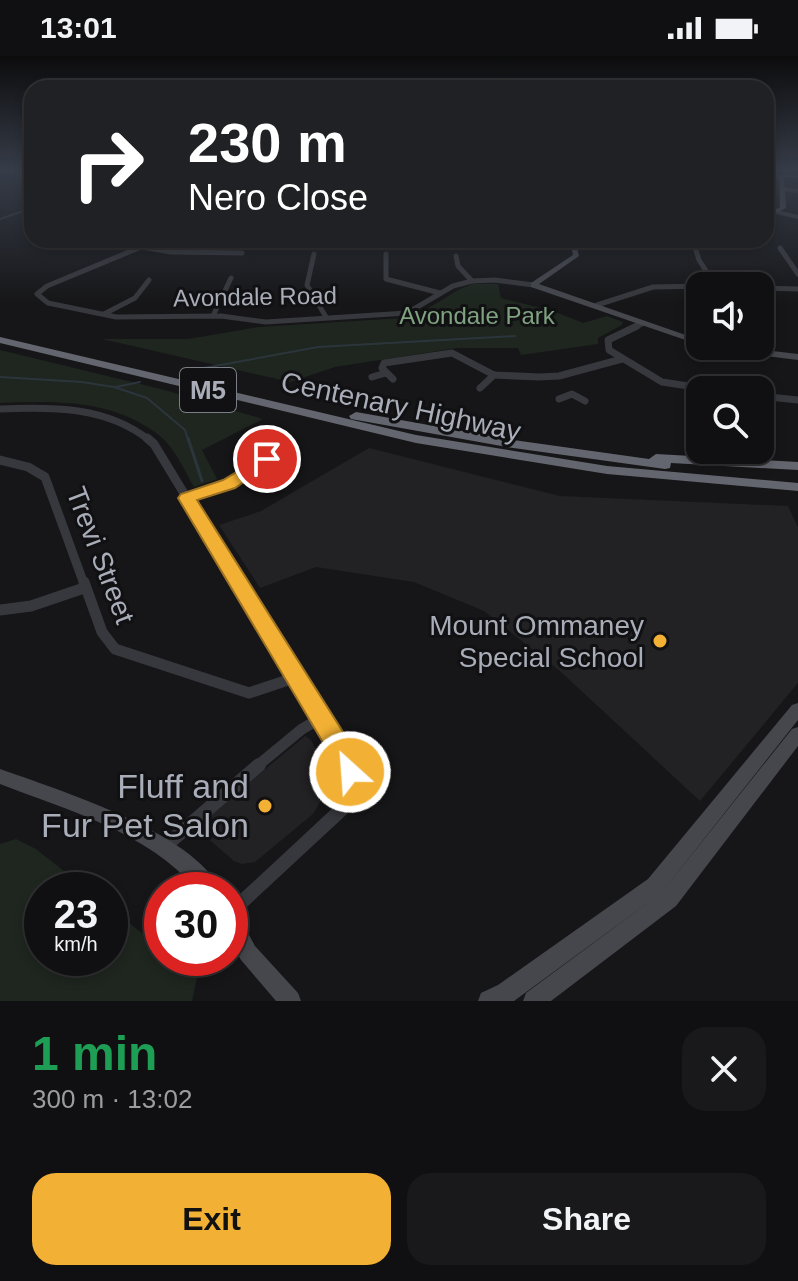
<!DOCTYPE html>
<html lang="en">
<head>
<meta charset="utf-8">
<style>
	:root { --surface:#101012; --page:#19191b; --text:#f1f3f6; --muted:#9c9d9f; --line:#303032; --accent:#f2b134 }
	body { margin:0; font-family:Arial,sans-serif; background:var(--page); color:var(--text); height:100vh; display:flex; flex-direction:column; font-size:30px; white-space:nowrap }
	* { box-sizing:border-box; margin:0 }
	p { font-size:26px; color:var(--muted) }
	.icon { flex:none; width:44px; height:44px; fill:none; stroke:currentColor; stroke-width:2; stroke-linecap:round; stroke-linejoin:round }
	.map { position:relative; height:945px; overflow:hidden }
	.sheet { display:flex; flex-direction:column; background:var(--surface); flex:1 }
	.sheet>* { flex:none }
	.top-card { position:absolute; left:24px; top:24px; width:750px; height:168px; border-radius:24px; box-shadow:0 4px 12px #0003,0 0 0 2px var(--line); background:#202124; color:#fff; overflow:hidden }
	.fabs { position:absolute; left:686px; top:216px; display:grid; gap:16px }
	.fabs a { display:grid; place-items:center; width:88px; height:88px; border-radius:16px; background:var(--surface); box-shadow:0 4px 12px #0003,0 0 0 2px var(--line); font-size:40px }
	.speed { position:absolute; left:24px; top:816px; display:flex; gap:16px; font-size:40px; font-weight:700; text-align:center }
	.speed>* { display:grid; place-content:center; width:104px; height:104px; border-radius:50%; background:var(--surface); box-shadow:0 4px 12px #0003,0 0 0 2px var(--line); line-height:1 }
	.speed small { font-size:20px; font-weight:400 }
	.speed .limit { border:12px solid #d22; background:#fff; color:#111 }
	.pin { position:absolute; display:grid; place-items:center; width:68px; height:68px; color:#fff; margin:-34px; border:4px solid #fff; border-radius:50%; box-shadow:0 2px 8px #0007 }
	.me { position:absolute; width:88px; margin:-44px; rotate:334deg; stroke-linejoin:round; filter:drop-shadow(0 0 6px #0008) }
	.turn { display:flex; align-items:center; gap:28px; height:168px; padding:0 32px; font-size:36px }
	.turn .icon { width:104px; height:104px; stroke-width:2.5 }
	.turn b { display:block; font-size:56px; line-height:68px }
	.round { display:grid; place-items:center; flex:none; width:84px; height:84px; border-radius:24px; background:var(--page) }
	.summary { display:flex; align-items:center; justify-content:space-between; height:136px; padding:0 32px }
	h1 { font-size:48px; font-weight:800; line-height:60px; color:#1e9e55 }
	.button { display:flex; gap:16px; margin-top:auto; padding:16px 32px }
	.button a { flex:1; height:92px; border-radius:24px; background:var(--accent); color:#111; font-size:32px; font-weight:800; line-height:92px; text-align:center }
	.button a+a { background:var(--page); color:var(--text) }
	.status { display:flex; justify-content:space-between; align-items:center; height:56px; padding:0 40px; background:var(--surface); direction:ltr }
	.status svg { height:22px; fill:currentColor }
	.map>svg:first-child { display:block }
	.built { fill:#222225 }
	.green { fill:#1e261f }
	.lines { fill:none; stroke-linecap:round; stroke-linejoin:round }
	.stream-far1 { stroke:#2c353c; stroke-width:2 }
	.stream { stroke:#2c353c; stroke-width:3 }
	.street-far5 { stroke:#37383d; stroke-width:4 }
	.street-far4 { stroke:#37383d; stroke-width:5 }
	.street-far3 { stroke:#37383d; stroke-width:7 }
	.street-far2 { stroke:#37383d; stroke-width:9 }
	.street-far1 { stroke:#37383d; stroke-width:11 }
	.street { stroke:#37383d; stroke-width:14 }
	.secondary { fill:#45474d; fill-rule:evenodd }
	.highway { fill:#63666e; fill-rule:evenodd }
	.route { fill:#f2b134; stroke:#9d7322; stroke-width:2 }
	.poi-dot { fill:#f2b134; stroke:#111113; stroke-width:3 }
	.labels { text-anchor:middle; stroke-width:6; stroke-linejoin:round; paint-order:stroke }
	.far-street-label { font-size:24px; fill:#a8adb8; stroke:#111113 }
	.far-park-label { font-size:24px; fill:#7fa381; stroke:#111113 }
	.shield { fill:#111113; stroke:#7b7e86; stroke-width:2 }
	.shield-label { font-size:26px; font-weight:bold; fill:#a8adb8 }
	.street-label { font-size:28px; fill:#a8adb8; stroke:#111113 }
	.poi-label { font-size:28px; fill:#a8adb8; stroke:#111113; text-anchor:end }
	.near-poi-label { font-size:34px; fill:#a8adb8; stroke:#111113; text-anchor:end }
</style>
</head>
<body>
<div class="status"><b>13:01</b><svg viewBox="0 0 49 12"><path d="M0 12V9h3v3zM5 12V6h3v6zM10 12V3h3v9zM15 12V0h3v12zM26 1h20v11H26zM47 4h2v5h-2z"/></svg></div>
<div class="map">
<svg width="798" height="945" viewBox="0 0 798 945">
	<rect width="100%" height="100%" fill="#161618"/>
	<g class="built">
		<path d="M369,392l191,48 228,10 10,21v156l-98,118 -139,-129 -77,-61 -70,-29 -98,-15 -56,21 -41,-63 42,-14z"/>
		<path d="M305,680l6,4 14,27 2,13 -5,19 -9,15 -58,48 -13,2 -8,-3 -36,-31 1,-6z"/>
	</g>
	<g class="green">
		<path d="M473,228h25l3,14 52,13 30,12 24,-7 16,6 -1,3 -24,13v6l-77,11 -3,-7h-61l-122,19 -45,15 -188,-43h86l71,-12 144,-9c27,-6 45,-26 70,-34z"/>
		<path d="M0,294l165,40 98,29 -61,31 15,29 -23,8c-10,-17 -19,-39 -34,-51 -47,-37 -104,-35 -160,-33z"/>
		<path d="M16,783l20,10 52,41h-46v68h68v-50l52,41v9h11l24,19 -5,24h-192v-157z"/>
	</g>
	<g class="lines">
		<g class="stream-far1">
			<path d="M0,163l32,-11"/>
			<path d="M199,313l119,-22 197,-11"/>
			<path d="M0,321l82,5 32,5 33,11 38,32 3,10"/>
			<path d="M116,331l24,-5"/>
		</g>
		<path class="stream" d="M188,382l14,43"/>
		<g class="street-far5">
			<path d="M783,133l15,2"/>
			<path d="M777,156l21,5"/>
		</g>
		<g class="street-far4">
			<path d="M158,184l-111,46 -10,8 11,9 68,14 105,-1 45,6 141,-9 46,-27 19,-5 23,-1 39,5"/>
			<path d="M142,191l29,5 71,1"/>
			<path d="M695,191l4,13 17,26"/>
			<path d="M780,192l18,26"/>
			<path d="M314,198l-7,31 19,32"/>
			<path d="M386,198v25l54,14"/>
			<path d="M456,200l2,10 14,15"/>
			<path d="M760,232l38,1"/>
			<path d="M597,249l56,-18 53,-1"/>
			<path d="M104,258l31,-16 14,-18"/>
			<path d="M213,260l18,-38"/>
			<path d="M633,272l9,-4"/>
		</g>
		<g class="street-far3">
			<path d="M637,270l-29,14 1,10 53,32 53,8"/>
			<path d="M372,321l14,-4"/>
			<path d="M393,323l-11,-11 2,-5 68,-10 42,22 45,2 20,-1 63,-17"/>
			<path d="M480,332l14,-13"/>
			<path d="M760,340l38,4"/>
			<path d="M559,343l13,-5 13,7"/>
			<path d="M0,353c52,-2 106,-3 149,31"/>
			<path d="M696,353l4,-1"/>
		</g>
		<g class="street-far2">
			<path d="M147,382l7,6 85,140"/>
			<path d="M0,404l28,7 17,10 39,107"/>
			<path d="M187,442l42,-14 38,-25"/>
		</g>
		<g class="street-far1">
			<path d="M84,526l18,50 13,17 134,44 48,-16"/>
			<path d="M238,526l108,177 1,8"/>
			<path d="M0,554l31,-4 53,-18"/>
			<path d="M256,711l46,-38 19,-11"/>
		</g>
		<g class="street">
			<path d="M164,791l95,-82"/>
			<path d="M230,857l112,-104 8,-24 -3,-20"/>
		</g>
		<g class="secondary">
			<path d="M766,117l32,3v2l-14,-1 2,31 -20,10v-4l14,-7 -1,-30 -13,-2z"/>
			<path d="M559,184h7l11,8 2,8 -40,28 161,56v5l-169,-58v-4l42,-28 -1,-5z"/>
			<path d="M708,290h24l66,8v6l-86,-11z"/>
			<path d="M798,647v17l-136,172 130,-163 6,-2v19l-122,160 -125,95h-28l3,-8 127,-94 -139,102h-36l3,-8 17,-8 150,-106 144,-174z"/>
			<path d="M0,713c56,20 196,64 220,121h-23c-49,-58 -128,-79 -197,-106z"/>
			<path d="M230,854l7,3 18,33 43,47 3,8h-25l-35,-41 -11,-20z"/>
		</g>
		<g class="highway">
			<path d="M0,281l416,98 191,31 191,17v8l-191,-17 -191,-31 -416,-100z"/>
			<path d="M356,356l151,27 142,20 7,-5 142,8v8l-127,-7 -1,5 -5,1 -158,-22 -156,-28 -2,-3z"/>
		</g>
	</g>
	<linearGradient id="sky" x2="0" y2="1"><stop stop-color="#0c0c0d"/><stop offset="0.46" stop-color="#363c48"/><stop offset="1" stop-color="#363c48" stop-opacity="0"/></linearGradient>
	<rect width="798" height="248" fill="url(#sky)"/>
	<path class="route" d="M267,398l6,1v7l-38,26 -38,12 158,251 7,21 -3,7 -9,4 -9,-4 -7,-18 -156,-263 3,-4 42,-14z"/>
	<g class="poi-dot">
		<circle cx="660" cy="585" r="8"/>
		<circle cx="265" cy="750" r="8"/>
	</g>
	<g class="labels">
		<g class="far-street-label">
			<text transform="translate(255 241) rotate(-1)" y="8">Avondale Road</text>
		</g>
		<g class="far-park-label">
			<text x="477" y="268">Avondale Park</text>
		</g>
		<rect class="shield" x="180" y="312" width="56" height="44" rx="6"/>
		<g class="shield-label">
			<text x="208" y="343">M5</text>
		</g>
		<g class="street-label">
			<text transform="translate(401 350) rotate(12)" y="10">Centenary Highway</text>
			<text transform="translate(101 499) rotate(69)" y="10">Trevi Street</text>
		</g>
		<g class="poi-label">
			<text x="644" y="579">Mount Ommaney<tspan x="644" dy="32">Special School</tspan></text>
		</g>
		<g class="near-poi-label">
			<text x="249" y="742">Fluff and<tspan x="249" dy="39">Fur Pet Salon</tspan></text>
		</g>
	</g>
</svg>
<div class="fabs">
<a><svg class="icon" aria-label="sound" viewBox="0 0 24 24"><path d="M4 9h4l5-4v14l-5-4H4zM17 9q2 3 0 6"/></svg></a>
<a><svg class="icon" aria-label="search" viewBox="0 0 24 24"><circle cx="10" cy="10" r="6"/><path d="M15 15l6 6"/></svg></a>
</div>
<div class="speed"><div>23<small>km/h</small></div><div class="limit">30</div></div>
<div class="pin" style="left:267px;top:403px;background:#d93025"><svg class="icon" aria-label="arrive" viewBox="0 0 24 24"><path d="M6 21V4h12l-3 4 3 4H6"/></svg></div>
<svg class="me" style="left:350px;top:716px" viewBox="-20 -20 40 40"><circle r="17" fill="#f2b134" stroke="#fff" stroke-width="3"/><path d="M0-11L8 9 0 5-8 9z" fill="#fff"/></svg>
<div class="top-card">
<div class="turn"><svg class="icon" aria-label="right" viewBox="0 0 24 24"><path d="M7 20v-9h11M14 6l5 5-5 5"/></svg><div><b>230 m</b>Nero Close</div></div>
</div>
</div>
<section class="sheet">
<div class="summary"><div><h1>1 min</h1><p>300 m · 13:02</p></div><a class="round"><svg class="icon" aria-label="close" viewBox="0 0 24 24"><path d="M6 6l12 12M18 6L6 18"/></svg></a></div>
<div class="button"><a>Exit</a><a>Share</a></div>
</section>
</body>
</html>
